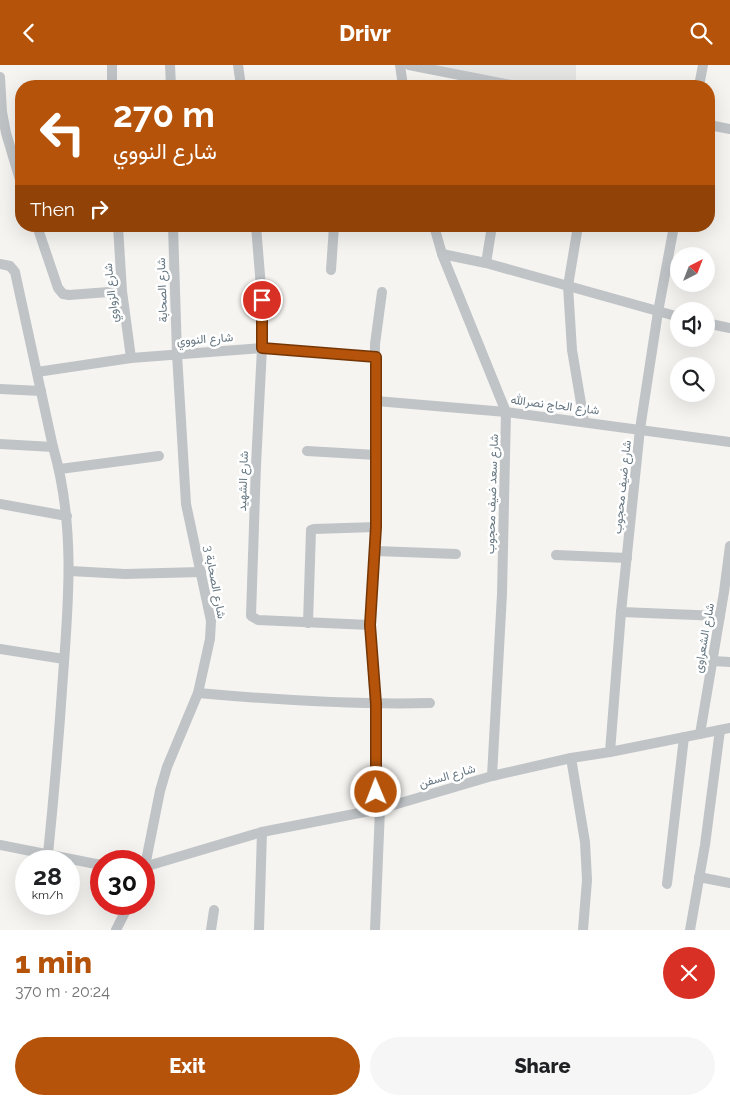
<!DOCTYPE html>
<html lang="en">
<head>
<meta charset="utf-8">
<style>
	:root { --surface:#fff; --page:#f6f6f6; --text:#202124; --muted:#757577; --accent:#b45309 }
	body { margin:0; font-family:Raleway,Vazirmatn,sans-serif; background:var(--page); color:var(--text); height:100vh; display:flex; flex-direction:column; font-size:19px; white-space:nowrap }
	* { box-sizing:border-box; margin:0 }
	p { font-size:16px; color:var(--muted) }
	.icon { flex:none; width:28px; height:28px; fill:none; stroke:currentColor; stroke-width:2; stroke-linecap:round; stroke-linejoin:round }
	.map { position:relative; height:865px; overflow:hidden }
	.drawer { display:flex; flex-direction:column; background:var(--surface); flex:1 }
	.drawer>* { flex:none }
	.top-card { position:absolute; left:15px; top:15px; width:700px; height:152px; border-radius:20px; box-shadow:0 5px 20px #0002; background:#b45309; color:#fff; overflow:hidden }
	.needle { width:32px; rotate:42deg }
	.buttons { position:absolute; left:670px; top:182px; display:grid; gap:10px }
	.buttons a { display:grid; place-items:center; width:45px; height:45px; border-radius:50%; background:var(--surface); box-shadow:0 5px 20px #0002; font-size:25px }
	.speed { position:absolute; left:15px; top:785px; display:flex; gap:10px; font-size:25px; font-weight:700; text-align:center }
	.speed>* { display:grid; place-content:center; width:65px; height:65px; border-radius:50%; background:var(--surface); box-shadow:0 5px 20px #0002; line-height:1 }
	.speed small { font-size:12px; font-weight:400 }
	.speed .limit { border:8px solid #d22; background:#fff; color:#111 }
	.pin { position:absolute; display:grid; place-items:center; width:42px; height:42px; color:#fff; margin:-21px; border:2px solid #fff; border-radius:50%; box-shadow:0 1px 5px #0007 }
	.me { position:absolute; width:55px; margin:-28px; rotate:359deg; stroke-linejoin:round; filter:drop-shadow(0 0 4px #0008) }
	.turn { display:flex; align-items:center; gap:18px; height:105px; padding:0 15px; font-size:22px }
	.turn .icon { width:65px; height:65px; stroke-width:2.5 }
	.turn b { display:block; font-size:35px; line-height:42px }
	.then { display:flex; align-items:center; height:48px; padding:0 15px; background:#0003; gap:10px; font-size:19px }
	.round { display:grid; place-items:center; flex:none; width:52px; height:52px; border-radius:26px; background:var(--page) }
	.summary { display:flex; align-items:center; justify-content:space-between; height:85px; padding:0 15px }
	h1 { font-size:30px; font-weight:800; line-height:38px; color:var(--accent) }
	.button { display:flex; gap:10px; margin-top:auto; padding:10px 15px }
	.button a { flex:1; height:58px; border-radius:30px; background:var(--accent); color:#fff; font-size:20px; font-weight:800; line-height:58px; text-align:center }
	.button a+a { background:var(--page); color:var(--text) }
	header { display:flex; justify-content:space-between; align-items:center; height:65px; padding:0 15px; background:var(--accent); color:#fff; font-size:22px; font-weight:800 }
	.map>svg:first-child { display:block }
	.built { fill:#e5e6e4 }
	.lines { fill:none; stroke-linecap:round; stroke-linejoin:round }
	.minor { stroke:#c0c4c7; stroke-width:10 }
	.route-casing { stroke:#753606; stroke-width:12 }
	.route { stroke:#b45309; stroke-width:9 }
	.labels { text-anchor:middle; stroke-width:5; stroke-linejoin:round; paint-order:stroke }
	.street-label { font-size:12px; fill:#657681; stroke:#fff }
</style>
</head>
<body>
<header><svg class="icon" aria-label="back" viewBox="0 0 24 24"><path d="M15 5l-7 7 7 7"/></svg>Drivr<svg class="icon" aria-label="search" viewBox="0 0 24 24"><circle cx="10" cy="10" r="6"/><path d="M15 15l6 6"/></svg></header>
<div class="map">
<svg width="730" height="865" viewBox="0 0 730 865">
	<rect width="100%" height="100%" fill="#f5f4f1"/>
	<path class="built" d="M422,0h154v21h-40z"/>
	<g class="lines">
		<g class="minor">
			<path d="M112,0v21"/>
			<path d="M170,0l1,21"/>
			<path d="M238,0l3,21"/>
			<path d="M400,0l3,21"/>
			<path d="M409,0l107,21"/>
			<path d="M0,12l2,35 4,21 15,50"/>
			<path d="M699,21l4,-21"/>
			<path d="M709,60l21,4"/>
			<path d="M37,161l21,62 5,6 6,1 53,-4"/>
			<path d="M118,161l4,65 9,67"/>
			<path d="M256,161l6,74v48l-6,117 -5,151 7,4 112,5"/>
			<path d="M434,161l8,28 64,158 -4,182 -10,182"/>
			<path d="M578,161l-10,60 4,64 12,71"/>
			<path d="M442,189l44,9 193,54"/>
			<path d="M486,198l6,-37"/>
			<path d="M0,199l10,2 5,6 38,175c22,75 16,152 10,229 -4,60 -9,119 -15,178"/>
			<path d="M331,205l3,-44"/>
			<path d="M706,258l24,5"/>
			<path d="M37,307l94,-14 131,-10 114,9"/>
			<path d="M0,324l41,2"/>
			<path d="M376,336l130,11 224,30"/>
			<path d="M0,379l53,3"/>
			<path d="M307,386l69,4"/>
			<path d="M60,404l99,-13"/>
			<path d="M0,439l67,12"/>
			<path d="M376,486l80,3"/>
			<path d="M556,490l71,3"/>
			<path d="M70,506l55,3 76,-2"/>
			<path d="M621,547l99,4"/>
			<path d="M308,558l3,-93 3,-1 62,-2"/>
			<path d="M0,584l64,10"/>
			<path d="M713,596l17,1"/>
			<path d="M198,628c78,7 154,12 232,10"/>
			<path d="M700,669l24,-142 6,-46"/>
			<path d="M610,687l11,-140 19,-183 18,-117 16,-86"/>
			<path d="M571,693l14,84 2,38 -4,50"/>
			<path d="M0,780l101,20"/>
			<path d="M144,802l118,-35 118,-23 112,-33 79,-18 39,-6 120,-24"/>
			<path d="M144,806l16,-80 7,-24 31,-74 12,-54 1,-18 -25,-117 -9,-150 -4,-128"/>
			<path d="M699,812l31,6"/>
			<path d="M667,819l17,-147"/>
			<path d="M116,865l13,-26"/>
			<path d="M211,865l3,-20"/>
			<path d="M259,865l3,-98"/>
			<path d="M375,865l5,-121 -4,-17 -1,-88 -5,-79 6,-98 -1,-183 7,-52"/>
			<path d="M690,865l15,-85 15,-115"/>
		</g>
	</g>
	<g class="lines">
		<defs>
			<path id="route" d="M262,235v48l114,9v170l-6,98 6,79v88"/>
		</defs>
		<use href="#route" class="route-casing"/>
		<use href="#route" class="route"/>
	</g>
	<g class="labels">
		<g class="street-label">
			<text transform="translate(162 225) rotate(-92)" y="4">شارع الصحابة</text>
			<text transform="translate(111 228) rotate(-96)" y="4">شارع الزواوي</text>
			<text transform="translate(205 274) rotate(-4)" y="4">شارع النووي</text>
			<text transform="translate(555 340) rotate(7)" y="4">شارع الحاج نصرالله</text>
			<text transform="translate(243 416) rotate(-88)" y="4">شارع الشهيد</text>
			<text transform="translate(622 422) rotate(-84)" y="4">شارع ضيف محجوب</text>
			<text transform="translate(492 429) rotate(-88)" y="4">شارع سعد ضيف محجوب</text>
			<text transform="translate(215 517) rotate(79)" y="4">شارع الصحابة 3</text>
			<text transform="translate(704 573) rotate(-80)" y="4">شارع الشعراوى</text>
			<text transform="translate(447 711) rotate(-16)" y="4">شارع السفن</text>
		</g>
	</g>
</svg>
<div class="buttons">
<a><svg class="needle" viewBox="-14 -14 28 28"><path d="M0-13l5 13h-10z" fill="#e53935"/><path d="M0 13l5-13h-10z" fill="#757577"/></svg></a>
<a><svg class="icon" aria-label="sound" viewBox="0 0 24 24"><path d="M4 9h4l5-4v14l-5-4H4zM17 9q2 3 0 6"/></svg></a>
<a><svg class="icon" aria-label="search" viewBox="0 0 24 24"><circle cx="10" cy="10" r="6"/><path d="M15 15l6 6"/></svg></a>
</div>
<div class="speed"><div>28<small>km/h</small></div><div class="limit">30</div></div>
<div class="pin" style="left:262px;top:235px;background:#d93025"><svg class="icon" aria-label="arrive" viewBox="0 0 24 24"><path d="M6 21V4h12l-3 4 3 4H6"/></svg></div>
<svg class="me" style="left:376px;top:727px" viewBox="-20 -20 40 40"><circle r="17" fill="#b45309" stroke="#fff" stroke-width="3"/><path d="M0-11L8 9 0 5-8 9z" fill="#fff"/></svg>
<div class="top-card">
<div class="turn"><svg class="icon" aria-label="left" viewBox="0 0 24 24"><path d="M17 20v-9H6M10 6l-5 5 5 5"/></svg><div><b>270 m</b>شارع النووي</div></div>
<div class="then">Then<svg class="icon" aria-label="right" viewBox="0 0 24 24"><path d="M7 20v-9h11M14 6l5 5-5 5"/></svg></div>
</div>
</div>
<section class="drawer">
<div class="summary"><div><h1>1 min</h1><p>370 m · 20:24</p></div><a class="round" style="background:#d93025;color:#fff"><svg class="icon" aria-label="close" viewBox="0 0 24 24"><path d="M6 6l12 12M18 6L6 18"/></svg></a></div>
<div class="button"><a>Exit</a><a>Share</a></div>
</section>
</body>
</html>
